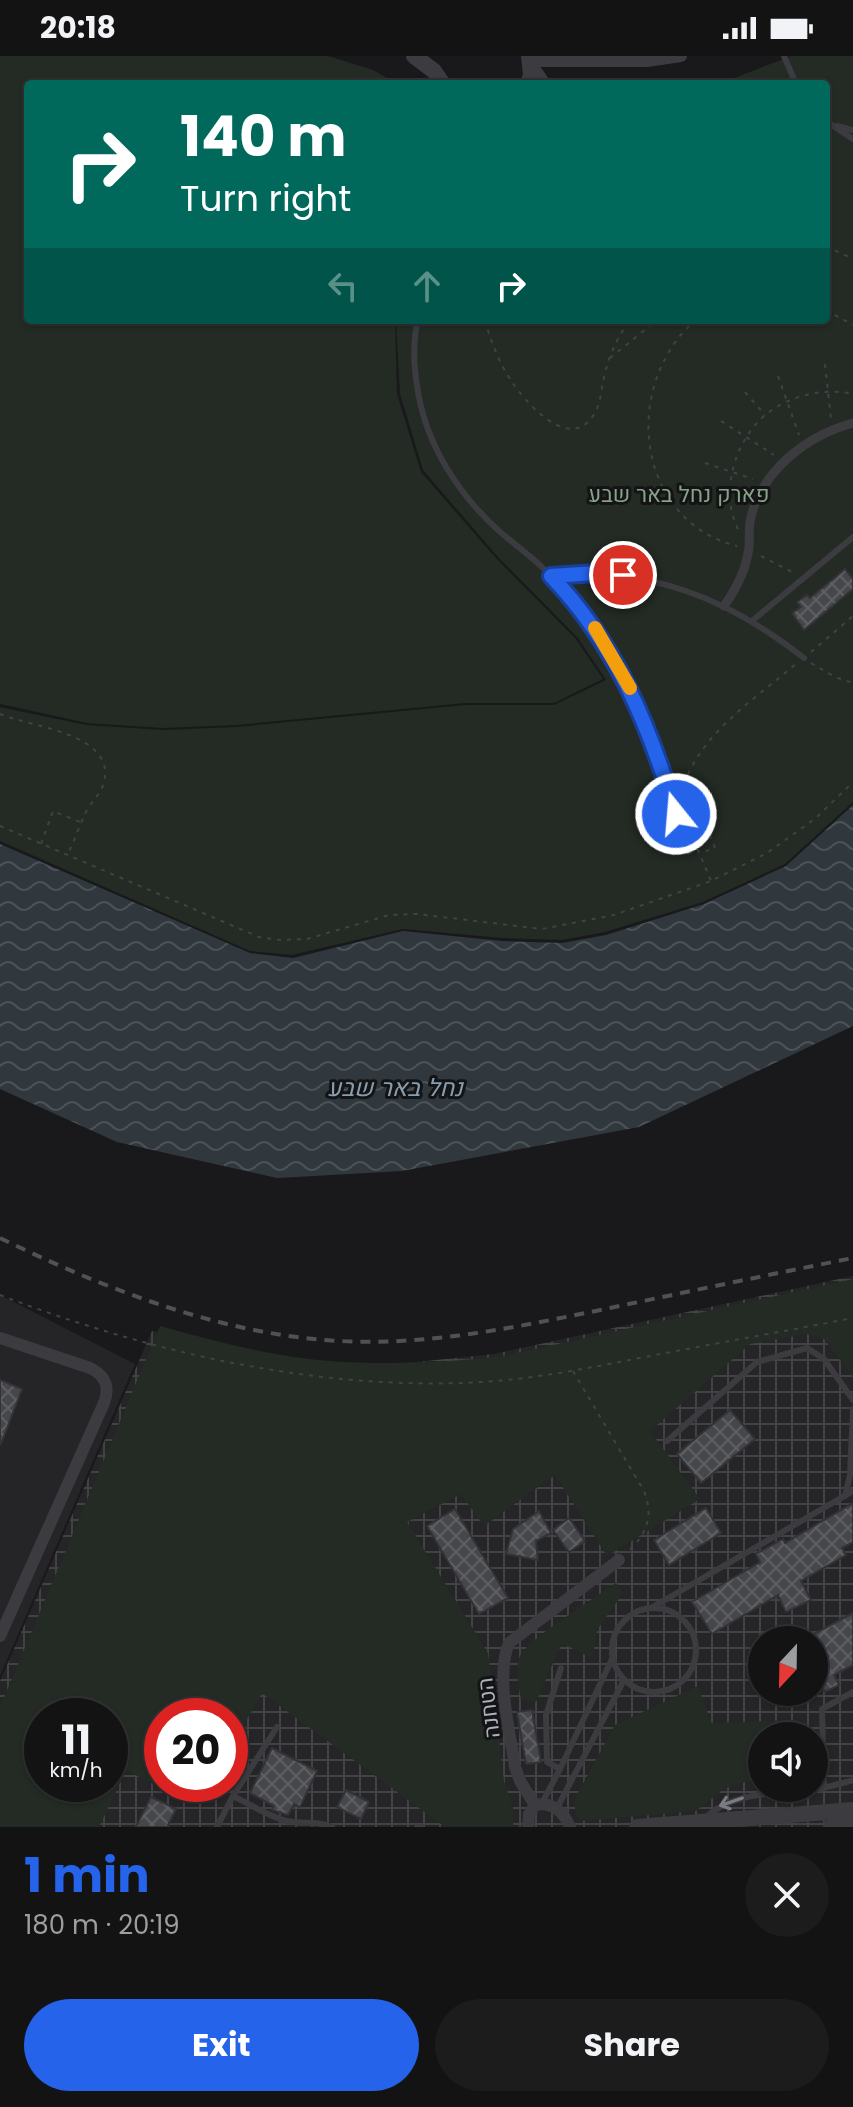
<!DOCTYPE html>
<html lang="en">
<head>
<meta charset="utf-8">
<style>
	:root { --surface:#131314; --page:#1c1c1d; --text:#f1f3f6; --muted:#9d9ea0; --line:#323234; --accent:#2563eb }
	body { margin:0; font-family:Poppins,Heebo,sans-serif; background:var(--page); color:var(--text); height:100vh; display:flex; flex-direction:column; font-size:30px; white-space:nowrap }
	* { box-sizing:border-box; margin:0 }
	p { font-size:26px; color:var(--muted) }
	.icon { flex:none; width:44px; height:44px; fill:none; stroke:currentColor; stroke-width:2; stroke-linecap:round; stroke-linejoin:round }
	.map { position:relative; height:1771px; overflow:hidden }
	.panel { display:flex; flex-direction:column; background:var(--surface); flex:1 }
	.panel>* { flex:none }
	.banner { position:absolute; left:24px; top:24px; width:806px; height:244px; border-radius:8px; box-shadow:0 2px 6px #0004,0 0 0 2px var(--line); background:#00695c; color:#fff; overflow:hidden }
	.needle { width:52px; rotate:202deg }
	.controls { position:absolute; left:748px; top:1570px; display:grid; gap:16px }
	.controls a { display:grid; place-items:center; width:80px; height:80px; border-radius:50%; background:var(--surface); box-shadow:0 2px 6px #0004,0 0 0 2px var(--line); font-size:40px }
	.speed { position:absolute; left:24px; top:1642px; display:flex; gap:16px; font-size:40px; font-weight:700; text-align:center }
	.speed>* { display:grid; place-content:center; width:104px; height:104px; border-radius:50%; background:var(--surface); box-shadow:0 2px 6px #0004,0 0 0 2px var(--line); line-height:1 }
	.speed small { font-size:20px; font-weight:400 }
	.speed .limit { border:12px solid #d22; background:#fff; color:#111 }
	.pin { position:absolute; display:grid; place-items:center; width:68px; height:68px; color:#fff; margin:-34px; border:4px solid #fff; border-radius:50%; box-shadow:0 2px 8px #0007 }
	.me { position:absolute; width:88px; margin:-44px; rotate:343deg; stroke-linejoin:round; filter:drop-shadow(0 0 6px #0008) }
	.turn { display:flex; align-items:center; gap:28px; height:168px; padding:0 24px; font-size:36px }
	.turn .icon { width:104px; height:104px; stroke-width:2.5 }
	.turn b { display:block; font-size:56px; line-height:68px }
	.lanes { display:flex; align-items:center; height:76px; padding:0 24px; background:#0003; justify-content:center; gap:40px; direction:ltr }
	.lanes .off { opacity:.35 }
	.round { display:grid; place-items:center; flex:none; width:84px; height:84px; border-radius:42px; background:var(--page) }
	.summary { display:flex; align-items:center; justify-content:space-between; height:136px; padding:0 24px }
	h1 { font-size:48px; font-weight:700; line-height:60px; color:var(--accent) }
	.cta { display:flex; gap:16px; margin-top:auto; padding:16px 24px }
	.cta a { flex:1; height:92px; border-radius:48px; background:var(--accent); color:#fff; font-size:32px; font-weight:700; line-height:92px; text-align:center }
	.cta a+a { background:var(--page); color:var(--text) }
	.status { display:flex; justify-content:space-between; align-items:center; height:56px; padding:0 40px; background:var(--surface); direction:ltr }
	.status svg { height:22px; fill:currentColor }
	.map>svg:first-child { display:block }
	.built { fill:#252528 }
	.industrial { fill:url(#industrial-grid); fill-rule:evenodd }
	.green { fill:#232b24; fill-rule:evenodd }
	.water { fill:url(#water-waves) }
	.building { fill:url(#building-cross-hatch); stroke:#333337; stroke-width:2 }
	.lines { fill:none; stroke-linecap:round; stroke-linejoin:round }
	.path { stroke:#414247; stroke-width:2; stroke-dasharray:4 6; stroke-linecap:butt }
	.service { stroke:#3b3b40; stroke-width:6 }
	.pedestrian { stroke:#3b3b40; stroke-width:9 }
	.minor { stroke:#3b3b40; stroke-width:12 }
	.tertiary { stroke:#3b3b40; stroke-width:16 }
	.rail { stroke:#505157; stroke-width:4; stroke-dasharray:10 8; stroke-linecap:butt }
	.oneway { stroke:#7a7c83 }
	.route-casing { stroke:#184099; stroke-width:20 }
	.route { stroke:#2563eb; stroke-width:14 }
	.slow { stroke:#f59e0b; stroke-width:14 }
	.labels { text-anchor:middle; stroke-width:6; stroke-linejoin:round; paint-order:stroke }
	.park-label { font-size:22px; fill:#86a287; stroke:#141416 }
	.street-label { font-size:22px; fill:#adb1b9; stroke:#141416 }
	.water-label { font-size:24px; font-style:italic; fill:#879eb1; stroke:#141416 }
</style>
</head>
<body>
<div class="status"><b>20:18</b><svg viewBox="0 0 49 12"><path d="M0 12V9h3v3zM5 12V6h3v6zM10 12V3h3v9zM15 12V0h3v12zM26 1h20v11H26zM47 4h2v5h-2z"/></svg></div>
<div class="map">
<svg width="853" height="1771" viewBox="0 0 853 1771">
	<defs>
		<pattern id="industrial-grid" width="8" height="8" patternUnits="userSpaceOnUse" patternTransform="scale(2)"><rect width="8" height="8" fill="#252528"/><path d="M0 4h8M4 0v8" fill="none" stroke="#424245"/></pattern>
		<pattern id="water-waves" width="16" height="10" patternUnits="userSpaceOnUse" patternTransform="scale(2)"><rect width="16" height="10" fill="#30383e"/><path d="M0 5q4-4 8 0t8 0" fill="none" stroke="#4b5258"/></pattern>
		<pattern id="building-cross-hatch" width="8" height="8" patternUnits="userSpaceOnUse" patternTransform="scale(2)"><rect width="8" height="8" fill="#46474b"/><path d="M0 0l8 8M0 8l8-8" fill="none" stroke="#5e5f63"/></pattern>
	</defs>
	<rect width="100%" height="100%" fill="#19191b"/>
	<path class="built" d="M0,1239l135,69 -135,312z"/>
	<path class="industrial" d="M853,1220v551h-853v-146l152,-350 136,31 90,4 116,-12zM762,1584h52v52h-52zM42,1660h68v68h-68zM162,1660h68v68h-68zM762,1680h52v52h-52z"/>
	<g class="green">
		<path d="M0,0h328l45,14 25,14h-370v236h367l2,74 24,78 74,85 81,82 27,40 -49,24h-89l-228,22 -74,3 -76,-5 -87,-19z"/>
		<path d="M791,0h62v746l-68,62 -82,38 -98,30 -43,8 -60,-2 -99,-9 -111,26 -42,-4 -250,-110v-134l86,18 77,5 74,-3 229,-22h88l52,-25 -28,-42 -81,-82 -74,-86 -23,-76 -4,-72 1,-2h429v-236h-117l13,-1z"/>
		<path d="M853,1223v98l-29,-38 -18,-5 -56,10 -100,87 50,68 -93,57 -52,-81 -71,51 -23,-32 -54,28 81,131 16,128 9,27v19h-68l-183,-134 -32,56v-33h-68v68h23l-7,13 -52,-27 -27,57h-99v-120l160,-381c55,15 113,31 170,35 58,4 116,2 173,-5zM110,1660v68h-68v-68z"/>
		<path d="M616,1527l7,10 -26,37 -4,29 -31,-16 -26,59 -15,-2c-2,-14 -7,-31 -1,-44 7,-16 78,-60 96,-73z"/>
		<path d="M698,1630l13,37 88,-3 1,16h-38v44l-22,3 -16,6 -28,22 -114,10 -6,-5 -2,-16 41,-75z"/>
	</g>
	<path class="water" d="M853,749v221l-214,101 -237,44 -125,7 -160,-36 -117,-53v-245l250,109 43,5 110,-27 99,10 60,2 44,-8 98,-31 82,-38z"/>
	<g class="building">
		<path d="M845,513l8,10v10l-49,41 -12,-17 9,-6 -4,-5 10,-7 3,3z"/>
		<path d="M0,1324l22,9 -21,55h-1z"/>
		<path d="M730,1354l25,29 -54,44 -24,-29z"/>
		<path d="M853,1447v39l-11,6 4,7 -45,26 10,19 -25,12 -8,-17 -66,39 -20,-32 68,-40 -4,-8 27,-15 2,4z"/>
		<path d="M706,1452l15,25 -52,32 -15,-25z"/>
		<path d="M455,1453l53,89 -29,16 -52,-88z"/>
		<path d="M539,1455l12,22 -15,8 2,19 -32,-6 7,-25z"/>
		<path d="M569,1462l16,23 -16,11 -16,-22z"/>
		<path d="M853,1557v52l-19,10 5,10 -14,7 -5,-9 -6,3v-52z"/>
		<path d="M532,1654l9,52 -15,2 -9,-52z"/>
		<path d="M272,1692l45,23 -17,36 -6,-3 -6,11 -16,-5 2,-4 -24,-13z"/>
		<path d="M346,1734l23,12 -8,17 -24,-12z"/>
		<path d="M151,1741l25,12 -9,18h-31z"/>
	</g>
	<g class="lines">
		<g class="path">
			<path d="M826,190l27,13"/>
			<path d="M826,254l27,15"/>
			<path d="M485,264c6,22 14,43 27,62 14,21 57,70 81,34 9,-13 8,-31 13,-47 5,-18 13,-34 24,-49"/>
			<path d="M697,264c-14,9 -27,28 -34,43 -34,69 -8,163 74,183"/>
			<path d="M610,302l47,-38"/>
			<path d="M825,308l6,55"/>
			<path d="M778,320l21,59"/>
			<path d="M745,336l20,23"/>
			<path d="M721,365l53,34"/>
			<path d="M705,407l48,16"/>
			<path d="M738,473c-20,-39 -1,-98 37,-121 22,-14 53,-20 78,-14"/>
			<path d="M761,500l33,17"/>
			<path d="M811,596l42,-36"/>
			<path d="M811,607l24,14 18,6"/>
			<path d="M0,658c30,13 116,19 104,68 -3,13 -14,20 -19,32 -6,13 -11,27 -17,40"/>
			<path d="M681,737c17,-59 72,-92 116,-130"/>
			<path d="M0,770l259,111 21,3 27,-1 82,-24 28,-1 125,15 72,-14 97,-34 56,-28 49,-35 37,-36"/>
			<path d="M690,772l15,-6 10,26 -15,5"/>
			<path d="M678,784l6,15 14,-5 13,31"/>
			<path d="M41,788l12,-33 27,11"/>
			<path d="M0,1239c146,56 306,93 463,88 63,-2 126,-15 187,-27 68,-13 135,-25 203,-38"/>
			<path d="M573,1315l71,120c10,25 3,44 -17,61"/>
		</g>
		<g class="service">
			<path d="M784,0l12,28"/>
			<path d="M826,65l27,18"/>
			<path d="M837,70l16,4"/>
			<path d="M418,264c-6,23 -4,49 0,72 9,54 41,103 81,139 14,12 29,23 42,35 23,23 44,48 62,75 39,57 60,124 78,190"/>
			<path d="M551,520c99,-9 175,21 253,82"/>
			<path d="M752,565l101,-84"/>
			<path d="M667,1385l90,-79 50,-14 17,11 29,41"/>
			<path d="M845,1440l5,-21 3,-66"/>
			<path d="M651,1552l202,-117"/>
			<circle cx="654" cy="1594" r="42"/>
			<path d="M560,1713l52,-110"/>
			<path d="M824,1732l-2,-79 31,-17"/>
			<path d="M233,1740l44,-69"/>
			<path d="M542,1747l18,-34 -13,-7 -1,-47 15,-47"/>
			<path d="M557,1752l67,-128"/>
			<path d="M706,1761c31,-28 77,-22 116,-29 10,-2 21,-5 31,-8"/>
			<path d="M217,1771l16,-31c17,8 36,21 54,25 17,4 30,-1 45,6"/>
			<path d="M417,1771h3"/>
		</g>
		<g class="pedestrian">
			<path d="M533,8l14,20"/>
			<path d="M724,550c13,-18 22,-37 25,-58 1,-10 -1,-21 2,-31 12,-48 57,-82 102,-94"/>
		</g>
		<g class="minor">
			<path d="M531,5h116l34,-5"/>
			<path d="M0,1282l90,30c16,8 20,19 14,35l-104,233"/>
			<path d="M535,1749l-15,-24 -5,-14c-5,-37 -20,-90 -6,-124l110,-83"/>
			<path d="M528,1771l1,-13 6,-9c17,-4 29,7 35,22"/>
		</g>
		<g class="tertiary">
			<path d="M414,0l20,15 9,13"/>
			<path d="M528,28l3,-9 -2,-19"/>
			<path d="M637,1771l216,-17"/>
			<path d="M831,1771l22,-2"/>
		</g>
		<path class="rail" d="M0,1182c105,51 222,97 340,103 92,5 181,-15 270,-33 81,-17 162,-34 243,-50"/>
	</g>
	<defs><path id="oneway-shaft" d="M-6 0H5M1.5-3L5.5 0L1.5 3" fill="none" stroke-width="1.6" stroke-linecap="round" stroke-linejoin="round" transform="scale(2)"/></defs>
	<use class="oneway" href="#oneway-shaft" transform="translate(731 1746) rotate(161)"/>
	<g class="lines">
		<defs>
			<path id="route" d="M623,519l-27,-2 -45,3c65,68 98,149 125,238"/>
		</defs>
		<use href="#route" class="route-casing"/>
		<use href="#route" class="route"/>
		<path class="slow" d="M595,572l35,60"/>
	</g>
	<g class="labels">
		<g class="park-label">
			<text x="679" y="446">פארק נחל באר שבע</text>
		</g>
		<g class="street-label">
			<text transform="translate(488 1652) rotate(-97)" y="8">הטחנה</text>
		</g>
		<g class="water-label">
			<text x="395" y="1040">נחל באר שבע</text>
		</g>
	</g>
</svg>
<div class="controls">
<a><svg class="needle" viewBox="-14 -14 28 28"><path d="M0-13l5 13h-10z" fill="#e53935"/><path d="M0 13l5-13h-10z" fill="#9d9ea0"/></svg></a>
<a><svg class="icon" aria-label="sound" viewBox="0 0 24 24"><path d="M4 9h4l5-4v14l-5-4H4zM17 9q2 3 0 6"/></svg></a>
</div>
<div class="speed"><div>11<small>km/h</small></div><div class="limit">20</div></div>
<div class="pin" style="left:623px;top:519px;background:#d93025"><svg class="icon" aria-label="arrive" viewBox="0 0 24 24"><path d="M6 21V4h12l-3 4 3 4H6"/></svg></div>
<svg class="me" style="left:676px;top:758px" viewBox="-20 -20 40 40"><circle r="17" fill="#2563eb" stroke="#fff" stroke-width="3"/><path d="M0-11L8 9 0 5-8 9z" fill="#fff"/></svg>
<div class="banner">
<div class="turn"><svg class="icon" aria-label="right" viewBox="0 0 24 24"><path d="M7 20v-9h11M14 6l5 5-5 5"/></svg><div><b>140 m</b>Turn right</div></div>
<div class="lanes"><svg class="icon off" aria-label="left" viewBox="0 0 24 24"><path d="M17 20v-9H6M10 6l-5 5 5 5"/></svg><svg class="icon off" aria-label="ahead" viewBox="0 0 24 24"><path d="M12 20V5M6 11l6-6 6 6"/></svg><svg class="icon" aria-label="right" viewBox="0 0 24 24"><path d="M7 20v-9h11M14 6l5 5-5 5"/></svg></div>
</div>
</div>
<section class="panel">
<div class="summary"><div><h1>1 min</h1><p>180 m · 20:19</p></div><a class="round"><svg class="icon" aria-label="close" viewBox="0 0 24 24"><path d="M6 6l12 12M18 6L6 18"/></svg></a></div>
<div class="cta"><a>Exit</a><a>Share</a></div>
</section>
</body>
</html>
